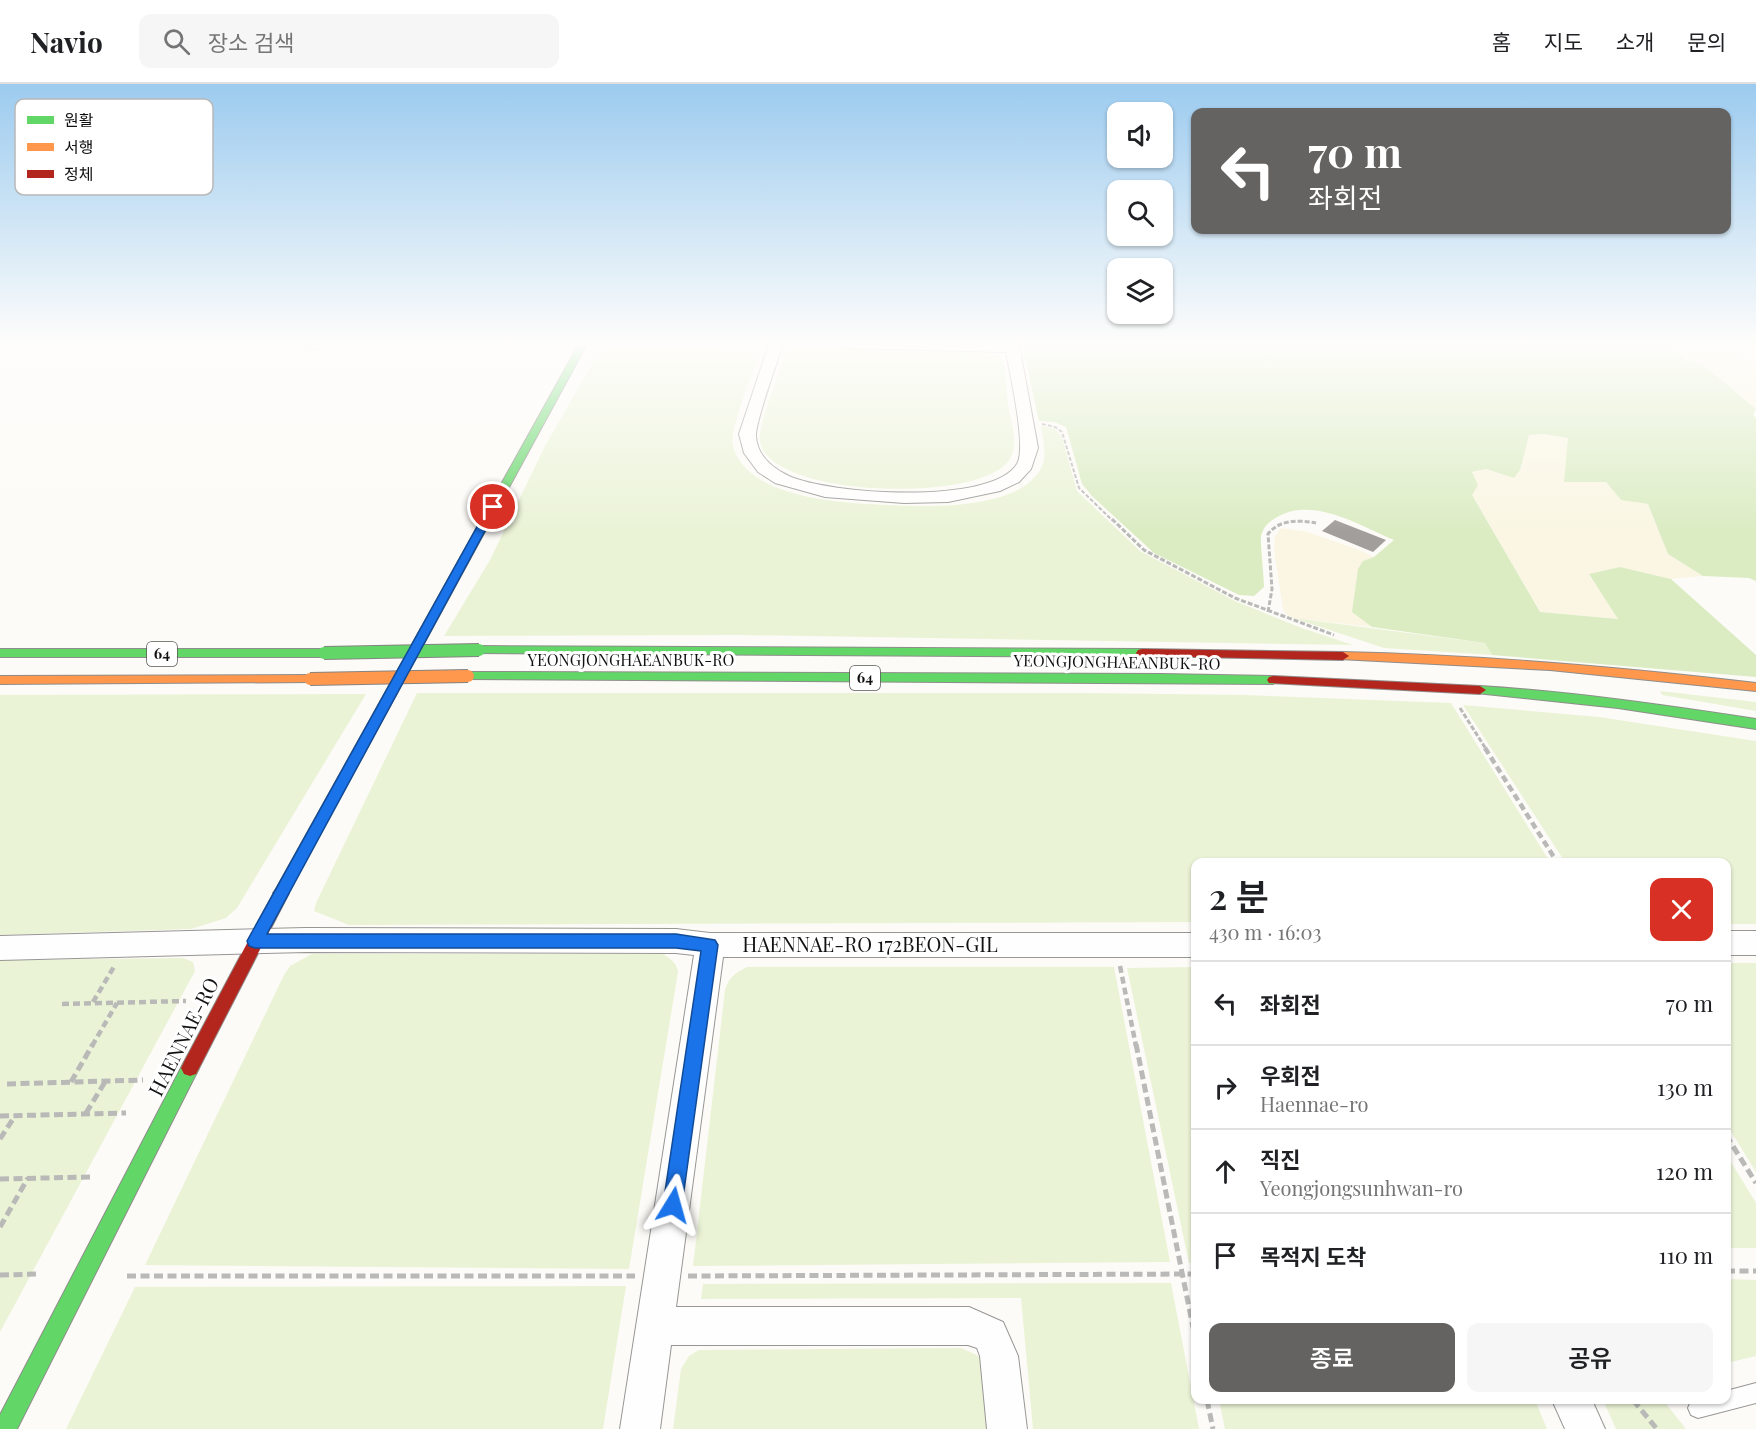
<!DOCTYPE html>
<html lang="ko">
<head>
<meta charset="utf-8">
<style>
	:root { --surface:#fff; --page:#f6f6f6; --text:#202124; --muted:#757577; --line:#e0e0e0; --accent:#646362 }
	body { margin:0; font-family:"Playfair Display","Noto Sans KR",serif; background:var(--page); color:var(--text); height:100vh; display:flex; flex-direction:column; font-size:22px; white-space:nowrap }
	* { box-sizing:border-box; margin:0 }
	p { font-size:20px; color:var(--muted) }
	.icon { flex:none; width:33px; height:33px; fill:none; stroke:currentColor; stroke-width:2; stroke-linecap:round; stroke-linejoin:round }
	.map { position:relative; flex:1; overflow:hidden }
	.side { position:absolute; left:1191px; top:774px; width:540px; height:546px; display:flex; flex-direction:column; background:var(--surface); border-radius:12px; box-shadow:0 2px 4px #0004 }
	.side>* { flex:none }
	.top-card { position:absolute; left:1191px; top:24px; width:540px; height:126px; border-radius:12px; box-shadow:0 2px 4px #0004; background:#646362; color:#fff; overflow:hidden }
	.controls { position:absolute; left:1107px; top:18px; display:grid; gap:12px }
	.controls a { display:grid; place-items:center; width:66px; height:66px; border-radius:12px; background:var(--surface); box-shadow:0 2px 4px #0004; font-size:30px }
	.pin { position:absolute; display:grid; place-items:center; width:51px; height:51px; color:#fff; margin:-26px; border:3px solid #fff; border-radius:50%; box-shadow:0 2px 6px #0007 }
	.me { position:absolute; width:66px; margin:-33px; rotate:8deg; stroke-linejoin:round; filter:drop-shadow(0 0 4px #0008) }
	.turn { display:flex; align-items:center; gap:21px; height:126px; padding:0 18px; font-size:27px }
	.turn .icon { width:78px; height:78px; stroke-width:2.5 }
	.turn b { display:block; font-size:42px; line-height:51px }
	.round { display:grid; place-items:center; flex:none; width:63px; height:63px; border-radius:12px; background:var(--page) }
	.headline { display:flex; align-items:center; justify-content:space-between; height:102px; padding:0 18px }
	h1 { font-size:36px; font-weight:600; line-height:45px }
	.cta { display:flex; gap:12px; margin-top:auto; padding:12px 18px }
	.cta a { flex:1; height:69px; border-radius:12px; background:var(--accent); color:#fff; font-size:24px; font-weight:600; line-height:69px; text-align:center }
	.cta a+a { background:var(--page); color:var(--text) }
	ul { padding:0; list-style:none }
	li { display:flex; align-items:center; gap:18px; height:84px; padding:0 18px; border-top:2px solid var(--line) }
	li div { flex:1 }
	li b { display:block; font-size:22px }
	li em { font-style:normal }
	header { display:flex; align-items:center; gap:36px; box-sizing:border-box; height:84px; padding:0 30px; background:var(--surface); border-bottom:2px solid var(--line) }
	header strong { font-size:28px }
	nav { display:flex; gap:33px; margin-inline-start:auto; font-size:21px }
	.search { width:420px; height:54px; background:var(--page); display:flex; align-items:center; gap:15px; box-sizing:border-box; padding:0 21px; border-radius:12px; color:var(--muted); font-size:22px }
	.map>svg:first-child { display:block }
	.farmland { fill:#faf6e3 }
	.green { fill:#eaf3d6 }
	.forest { fill:#dbecc3 }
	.building { fill:#a19e9c }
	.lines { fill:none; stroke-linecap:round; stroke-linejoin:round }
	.lane-casing { stroke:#979695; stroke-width:2 }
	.street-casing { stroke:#979695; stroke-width:2 }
	.fast-casing { stroke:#8e8d8b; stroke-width:2 }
	.slow-casing { stroke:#8e8d8b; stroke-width:2 }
	.jam-casing { stroke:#8e8d8b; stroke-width:2 }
	.path-far3 { stroke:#b9b9b8; stroke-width:2; stroke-dasharray:4 2; stroke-linecap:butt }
	.path-far2 { stroke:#b9b9b8; stroke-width:3; stroke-dasharray:5 2; stroke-linecap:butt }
	.path-far1 { stroke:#b9b9b8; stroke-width:4.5; stroke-dasharray:7 4; stroke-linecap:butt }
	.path { stroke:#b9b9b8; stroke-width:5; stroke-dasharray:9 4.5; stroke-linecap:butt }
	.lane { fill:#fffefe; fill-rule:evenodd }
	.street { fill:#fffefe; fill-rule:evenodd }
	.fast { fill:#63d668; fill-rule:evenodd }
	.slow { fill:#ff974d; fill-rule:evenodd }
	.jam { fill:#b3261e; fill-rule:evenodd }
	.fast-bridge-casing { stroke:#858482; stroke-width:14; stroke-linecap:butt }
	.slow-bridge-casing { stroke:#858482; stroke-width:14; stroke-linecap:butt }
	.fast-bridge { stroke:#63d668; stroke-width:12 }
	.slow-bridge { stroke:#ff974d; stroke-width:12 }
	.route { fill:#1a73e8; stroke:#114b97; stroke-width:1.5 }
	.labels { text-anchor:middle; stroke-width:6; stroke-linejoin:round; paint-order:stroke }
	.shield { fill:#fff; stroke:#585858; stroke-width:1.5 }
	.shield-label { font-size:15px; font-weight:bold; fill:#111 }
	.street-label { font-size:16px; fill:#111; stroke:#fff }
	.near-street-label { font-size:20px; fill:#111; stroke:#fff }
	.key { fill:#fff; stroke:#b8b8b8; stroke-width:1.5 }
	.key-label { font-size:16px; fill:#111 }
</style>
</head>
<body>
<header>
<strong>Navio</strong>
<div class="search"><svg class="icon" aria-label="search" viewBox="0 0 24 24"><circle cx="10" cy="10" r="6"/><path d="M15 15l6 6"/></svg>장소 검색</div>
<nav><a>홈</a><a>지도</a><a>소개</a><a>문의</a></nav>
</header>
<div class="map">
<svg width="1756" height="1345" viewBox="0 0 1756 1345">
	<rect width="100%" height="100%" fill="#fdfbf7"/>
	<g class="farmland">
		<path d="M1663,260h60l20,10 13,10v45l-54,-45 -17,-4z"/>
		<path d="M1544,350l24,4 53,62 27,4 20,50 35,22 -32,3 -51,-12 -31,8 30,44 -79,-7 -68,-117v-22l14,-4 28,9 6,-8 9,-35z"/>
		<path d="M1281,444l26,4 50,17 17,8 -11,4 -11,51 20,15 -79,-9 -7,-4 -3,-5 -9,-59 1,-14z"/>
	</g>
	<g class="green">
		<path d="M615,262l142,5 2,5c-6,17 -31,75 -26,90 14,53 110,57 153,59 40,2 136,6 156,-39 5,-12 1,-27 -1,-40l14,3 7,8 15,54 63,60 95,50 64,26 54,18 -614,-10 -295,1 46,-76 55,-114 51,-89 7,-7z"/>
		<path d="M804,264l182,4 15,4c6,14 5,34 7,50 3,15 11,38 2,53 -27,45 -239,39 -250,-17 -3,-16 20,-69 25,-88l6,-5z"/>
		<path d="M1293,534l192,25 7,12 -108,-7z"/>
		<path d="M1660,607l96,11v9l-94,-16z"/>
		<path d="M417,609h670l157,2 207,8 99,159h-354l-1,60 -846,3 -35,-14 2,-8z"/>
		<path d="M366,610l-129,214 -11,10 -35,11 -191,6v-240z"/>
		<path d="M1463,621l136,12 157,24v183h-29l-1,-62h-161z"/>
		<path d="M312,870h351c8,5 13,8 15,18l-49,297 -484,-4 139,-290 6,-9z"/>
		<path d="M183,874l10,4 2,9 -195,361v-372z"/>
		<path d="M1727,879h29v209l-29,-47z"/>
		<path d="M747,883h367l56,295 -477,4 32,-276c4,-13 10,-17 22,-23z"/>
		<path d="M1195,883l1,296h-7l-62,-295z"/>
		<path d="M1726,1070l30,49v45h-29z"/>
		<path d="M1727,1195l29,1v76l-29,7z"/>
		<path d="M1171,1199l28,146h-166l-12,-131 -320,1 2,-15z"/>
		<path d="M626,1202l-23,143h-537l69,-142z"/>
		<path d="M961,1264l18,8 4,8 5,65h-315l8,-60 8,-13 10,-6z"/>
		<path d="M1219,1316h316l12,29h-322z"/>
		<path d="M1603,1316h60l23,29h-70z"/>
	</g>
	<path class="forest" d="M1022,260h641l22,16 17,4 54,45 -3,6 3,3v163l-7,-3 -46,-2 -35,-22 -20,-50 -27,-4 -15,-18h-42l4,-44 -24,-4 -15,1 -9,35 -6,8 -28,-9 -14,3 6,13 -6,10 68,117 78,7 -29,-45 31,-7 51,12 85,76v22l-264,-22 -7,-12 -113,-16 -20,-15 6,-43 5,-8 11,-4 20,-17c-33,-14 -80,-43 -115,-24 -9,5 -15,9 -18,20 -1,6 3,40 3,51l-10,9 -15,-1 -85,-42 -62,-57 -10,-12 -16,-57 -12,-5 -15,-1z"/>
	<path class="building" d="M1335,436l51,20 -13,12 -51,-21z"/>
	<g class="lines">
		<defs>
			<g id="lane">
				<path d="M313,260h8l-5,5h-6l-1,-2z"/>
				<path d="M1756,1299v20l-58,15 -7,-3 -3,-7 3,-7 35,-1v-9z"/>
			</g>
			<g id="street">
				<path d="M769,260h14c-5,16 -28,79 -27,92 1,19 16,32 33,40 39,18 202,30 228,-12 10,-17 -7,-89 -11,-112l-163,-4 -5,-1 -2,-3h183l19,104 -7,21 -12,13 -19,9 -52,11 -44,1 -79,-6 -50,-14 -17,-11 -14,-19 -5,-19z"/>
				<path d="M306,844l370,1 34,4h486v24h-473l-47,350h293l34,15 15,34 9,73h-40l-7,-73 -3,-8 -9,-3h-297l-11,84h-40l74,-474 -18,-2 -370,-1 -306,8v-24z"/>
				<rect x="1726" y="847" width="30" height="24"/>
				<path d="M1552,1316h40l13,29h-40z"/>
			</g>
			<g id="fast">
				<path d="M579,260h8l-301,553 -5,2 -5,-2 -3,-4 3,-4z"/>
				<path d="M479,562l663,3 6,4 -6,4 -667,-4 -2,-3 2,-3z"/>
				<path d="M0,565h324l6,4 -6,4h-324z"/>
				<path d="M468,588l693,2 112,2 6,4 -6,4 -809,-5 -2,-3z"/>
				<path d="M1480,602c93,6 184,19 276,33v10l-138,-21 -142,-15 -2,-3 2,-3z"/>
				<path d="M190,976l6,2 3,6 -3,6 -179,355h-17v-14l184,-353z"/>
			</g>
			<g id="slow">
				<path d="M1343,568c138,3 276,15 413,31v8l-206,-21 -211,-11 -2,-3 2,-3z"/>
				<path d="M310,591l6,4 -2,3 -314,2v-8z"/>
			</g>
			<g id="jam">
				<path d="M1142,565l201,3 6,4 -6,4 -205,-4 -2,-3 2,-3z"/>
				<path d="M1273,592l207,10 6,4 -6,4 -211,-11 -2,-3 2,-3z"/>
				<path d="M281,803l5,2 3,4 -93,181 -6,2 -6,-2 -3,-6 3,-6 92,-173z"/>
			</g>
		</defs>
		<use href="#lane" class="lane-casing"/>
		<use href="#street" class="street-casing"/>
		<use href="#fast" class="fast-casing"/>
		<use href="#slow" class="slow-casing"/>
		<use href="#jam" class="jam-casing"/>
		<path class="path-far3" d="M1042,340l13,3 7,5 17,56 34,33"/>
		<g class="path-far2">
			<path d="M1112,435l32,31 91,48 99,37"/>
			<path d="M1268,528l4,-23 -4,-55c12,-15 30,-14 48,-11"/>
			<path d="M1460,624l26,41"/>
		</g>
		<g class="path-far1">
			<path d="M1485,664l72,114"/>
			<path d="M1120,882l16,80"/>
			<path d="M93,918l22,-37"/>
			<path d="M62,920l124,-3"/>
			<path d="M92,962l25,-43"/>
		</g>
		<g class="path">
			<path d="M1136,960l60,298"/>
			<path d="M71,998l22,-38"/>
			<path d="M7,1000l136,-4"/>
			<path d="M86,1029l19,-31"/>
			<path d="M0,1032l126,-3"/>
			<path d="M1726,1051l30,48"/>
			<path d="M0,1055l15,-23"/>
			<path d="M0,1095l91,-2"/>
			<path d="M0,1143l28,-49"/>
			<path d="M1726,1187h30"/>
			<path d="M0,1191l39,-1"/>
			<path d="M127,1192h508"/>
			<path d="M688,1192l508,-2"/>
			<path d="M1207,1316l6,29"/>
			<path d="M1633,1316l24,29"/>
		</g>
		<use href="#lane" class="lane"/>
		<use href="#street" class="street"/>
		<use href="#fast" class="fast"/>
		<use href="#slow" class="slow"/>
		<use href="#jam" class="jam"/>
		<defs>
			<path id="fast-bridge" d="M324,569l155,-3"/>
			<path id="slow-bridge" d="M310,595l158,-3"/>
		</defs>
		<use href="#fast-bridge" class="fast-bridge-casing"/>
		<use href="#slow-bridge" class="slow-bridge-casing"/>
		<use href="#fast-bridge" class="fast-bridge"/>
		<use href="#slow-bridge" class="slow-bridge"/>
	</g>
	<linearGradient id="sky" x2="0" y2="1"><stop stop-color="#9ccbef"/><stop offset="0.58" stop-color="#fefdfb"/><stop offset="1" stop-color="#fefdfb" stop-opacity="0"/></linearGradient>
	<rect width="1756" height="448" fill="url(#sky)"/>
	<path class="route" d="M493,419l5,4 -231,427h409l39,6 3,5 -36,260 -2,7 -7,3 -7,-3 -3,-7 38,-254 -25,-3h-421l-6,-2 -2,-5 241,-434z"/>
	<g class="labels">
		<g class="shield">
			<rect x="147" y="558" width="30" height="24" rx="4.5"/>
			<rect x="850" y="582" width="30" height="24" rx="4.5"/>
		</g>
		<g class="shield-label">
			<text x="162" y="575">64</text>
			<text x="865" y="599">64</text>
		</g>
		<g class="street-label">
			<text x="631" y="582">YEONGJONGHAEANBUK-RO</text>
			<text transform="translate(1117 578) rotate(1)" y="6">YEONGJONGHAEANBUK-RO</text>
		</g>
		<g class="near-street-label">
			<text x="870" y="868">HAENNAE-RO 172BEON-GIL</text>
			<text transform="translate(184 953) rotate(-63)" y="7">HAENNAE-RO</text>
		</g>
	</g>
	<rect x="15" y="15" width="198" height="96" rx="9" class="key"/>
	<rect x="27" y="32" width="27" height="8" fill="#63d668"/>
	<rect x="27" y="59" width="27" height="8" fill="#ff974d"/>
	<rect x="27" y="86" width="27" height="8" fill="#b3261e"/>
	<g class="key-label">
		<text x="64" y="42">원활</text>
		<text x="64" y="69">서행</text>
		<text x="64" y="96">정체</text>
	</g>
</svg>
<div class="controls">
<a><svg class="icon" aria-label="sound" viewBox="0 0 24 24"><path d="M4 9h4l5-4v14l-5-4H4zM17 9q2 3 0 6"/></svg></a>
<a><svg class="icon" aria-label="search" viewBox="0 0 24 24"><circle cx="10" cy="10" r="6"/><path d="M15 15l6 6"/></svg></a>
<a><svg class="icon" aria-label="layers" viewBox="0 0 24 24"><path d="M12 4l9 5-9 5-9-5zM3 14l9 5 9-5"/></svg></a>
</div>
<div class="pin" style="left:493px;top:423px;background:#d93025"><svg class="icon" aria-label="arrive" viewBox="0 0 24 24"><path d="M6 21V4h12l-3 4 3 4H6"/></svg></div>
<svg class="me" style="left:673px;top:1121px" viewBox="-20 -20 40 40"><path d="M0-17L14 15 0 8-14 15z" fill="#1a73e8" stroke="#fff" stroke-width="4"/></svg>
<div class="top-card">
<div class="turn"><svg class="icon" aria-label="left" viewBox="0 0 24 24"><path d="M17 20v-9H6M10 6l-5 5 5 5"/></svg><div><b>70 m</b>좌회전</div></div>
</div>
<section class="side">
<div class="headline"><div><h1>2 분</h1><p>430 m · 16:03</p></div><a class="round" style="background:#d93025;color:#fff"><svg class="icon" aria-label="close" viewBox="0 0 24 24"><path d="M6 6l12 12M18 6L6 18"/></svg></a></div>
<ul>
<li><svg class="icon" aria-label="left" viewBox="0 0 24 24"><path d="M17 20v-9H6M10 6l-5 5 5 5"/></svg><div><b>좌회전</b></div><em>70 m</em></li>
<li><svg class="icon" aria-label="right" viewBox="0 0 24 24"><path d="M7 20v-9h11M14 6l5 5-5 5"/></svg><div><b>우회전</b><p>Haennae-ro</p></div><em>130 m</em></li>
<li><svg class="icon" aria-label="ahead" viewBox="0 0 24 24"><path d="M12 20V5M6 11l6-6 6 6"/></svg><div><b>직진</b><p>Yeongjongsunhwan-ro</p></div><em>120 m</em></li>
<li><svg class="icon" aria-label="arrive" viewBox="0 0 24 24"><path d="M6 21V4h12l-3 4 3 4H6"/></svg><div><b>목적지 도착</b></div><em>110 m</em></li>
</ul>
<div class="cta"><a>종료</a><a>공유</a></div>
</section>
</div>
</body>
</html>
